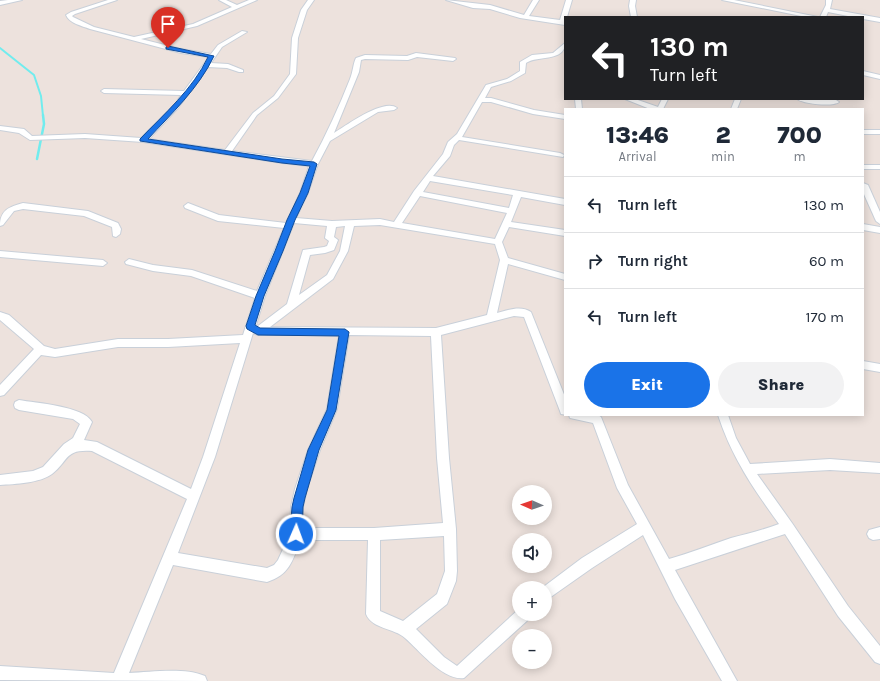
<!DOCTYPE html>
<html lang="en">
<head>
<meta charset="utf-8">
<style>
	:root { --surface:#fff; --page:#f2f2f3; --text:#1f2937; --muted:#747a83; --line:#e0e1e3; --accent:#1a73e8 }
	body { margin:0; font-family:Karla,sans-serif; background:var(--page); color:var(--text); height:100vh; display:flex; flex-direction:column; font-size:15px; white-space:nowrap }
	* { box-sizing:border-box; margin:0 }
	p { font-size:13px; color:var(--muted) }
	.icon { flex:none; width:22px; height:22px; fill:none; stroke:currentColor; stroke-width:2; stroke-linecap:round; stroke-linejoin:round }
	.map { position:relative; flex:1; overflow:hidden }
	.sheet { position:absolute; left:564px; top:108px; width:300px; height:308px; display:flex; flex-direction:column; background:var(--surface); border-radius:0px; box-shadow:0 2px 10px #0003 }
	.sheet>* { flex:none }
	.banner { position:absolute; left:564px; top:16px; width:300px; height:84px; border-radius:0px; box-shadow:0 2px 10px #0003; background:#202124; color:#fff; overflow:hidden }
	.needle { width:26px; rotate:272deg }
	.tools { position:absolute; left:512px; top:485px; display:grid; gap:8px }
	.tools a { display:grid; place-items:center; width:40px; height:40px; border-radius:50%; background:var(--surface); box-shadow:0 2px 10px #0003; font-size:20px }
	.pin { position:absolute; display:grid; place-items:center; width:34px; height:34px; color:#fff; margin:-41px -17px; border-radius:50% 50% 50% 0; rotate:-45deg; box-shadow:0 0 4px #0007 }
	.pin .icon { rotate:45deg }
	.me { position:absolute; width:44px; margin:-22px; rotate:2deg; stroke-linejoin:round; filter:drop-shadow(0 0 3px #0008) }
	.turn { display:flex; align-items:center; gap:14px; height:84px; padding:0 20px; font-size:18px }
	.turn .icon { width:52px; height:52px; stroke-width:2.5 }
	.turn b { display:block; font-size:28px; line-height:34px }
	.eta { display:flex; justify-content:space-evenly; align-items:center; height:68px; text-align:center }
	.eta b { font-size:24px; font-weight:800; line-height:28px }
	.action { display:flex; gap:8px; margin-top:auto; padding:8px 20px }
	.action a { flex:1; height:46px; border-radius:24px; background:var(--accent); color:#fff; font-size:16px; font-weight:800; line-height:46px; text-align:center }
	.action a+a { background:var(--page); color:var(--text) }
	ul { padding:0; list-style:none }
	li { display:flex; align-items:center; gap:12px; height:56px; padding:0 20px; border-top:1px solid var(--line) }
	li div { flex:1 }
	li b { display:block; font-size:15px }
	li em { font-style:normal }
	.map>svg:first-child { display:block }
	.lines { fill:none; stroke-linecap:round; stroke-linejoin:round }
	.stream-far1 { stroke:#71ecee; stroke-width:2 }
	.stream { stroke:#71ecee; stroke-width:2.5 }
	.street-casing { stroke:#c9d0d9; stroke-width:2 }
	.street { fill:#fff; fill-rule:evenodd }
	.route { fill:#1a73e8; stroke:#114b97 }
</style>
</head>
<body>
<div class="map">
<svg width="880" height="681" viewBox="0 0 880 681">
	<rect width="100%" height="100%" fill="#ede2dd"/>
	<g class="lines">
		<path class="stream-far1" d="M0,48l34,27 7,21 2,20"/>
		<path class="stream" d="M37,159l7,-35 -1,-9"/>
		<defs>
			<g id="street">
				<path d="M8,0h14l-22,5v-4z"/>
				<path d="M108,0h9l-42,14 -3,2 1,1 21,10 40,10 59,-13 39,-17 -13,-7h7l11,5 12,-5h8l-60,26 -56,13 40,10 30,5 7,-9 24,-14 5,1 -25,15 -11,16 17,1 15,6v2h-4l-12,-4 -19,-1 -30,41 -29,31 76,11 28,-37 21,-17 16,-22 2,-36 9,-28 7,-10h6l-7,10 -9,28 -2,36 -18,24 -21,17 -25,36 80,10c14,-26 27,-54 38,-82 3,-7 3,-15 6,-21l9,-3 42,1 9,-3 39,5 1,1 -3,2 -36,-4 -9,3 -43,-1 -4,1 -2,12 -25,61c13,-8 50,-35 63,-25l-3,2 -16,2 -48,29 -12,23 -10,29 -12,25 36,3 48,-2 14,3 20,-31 29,-37 5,-12 9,-8 29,-49 21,-6 13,-8v-9l12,-7 21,-2 12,-10c0,19 -27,12 -39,20l-1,10 -14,8 -20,6 -6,11h6l43,12 31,5v4l-32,-5 -42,-12h-9l-20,35 98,16 4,2 -1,2 -104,-17 -5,5 -4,11 -17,20 132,23v6l-44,-8 -10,25 54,8v6l-56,-9 -7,15 6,16 57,16v6l-57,-16 -11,49c11,-3 24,-8 34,-1l34,85v18h2l-6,-1 -1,-3 -36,-94 -10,-1 -73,19 8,123 7,71 1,42 -1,10 -9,23 -31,25 28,28 13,9 62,-57v5h12l-2,5 -65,59c-21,3 -45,-28 -59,-40 -11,-10 -33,-9 -39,-24l2,-74h-68c-7,21 -11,35 -33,42l-94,-17 -44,108c22,-1 56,-6 76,3l2,5 -207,-1v-14l114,7 73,-174 -95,-48c-28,-2 -23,10 -40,23 -12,9 -37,10 -52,11v-10l33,-4 10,-4 21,-23 9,-6 7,-14 -7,-5 -54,-9 -4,-2 -1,-3 1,-3 4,-2c16,3 65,6 73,22l-8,18 13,2 94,47 12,-32 37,-114 -72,4h-50l-63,10 -14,-2 -37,40 -4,1v-11l34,-36 -34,-29v-8l9,3 35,31 11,3 63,-10h50l75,-4 12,-37 -64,-22 -38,-5 -27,-7 -1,-2 4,-3 24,6 39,5 65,21 27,-63 -66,-7 -33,-13 -1,-2 4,-3 31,12 67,8 14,-30 9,-27 -27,-3 -139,-21 -58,-4 -55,2 -11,-7 -19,-3v-4l24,3 8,7 53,-2 56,4 33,-32 7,-11 -77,-2 -3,-2 3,-2 80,2 25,-34 -28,-4 -91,-24c-8,-3 -21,-6 -24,-14l5,-3zM430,181l83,14 -4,13 -86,-16zM420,196l87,17 -12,26 -93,-16zM294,223l33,3 -2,12 4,3 -2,5 -3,1 -21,3 -16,54 -29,22 -2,-1 9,-29zM380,225l115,19 5,16 -13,55 -51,13 -166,-1 63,-48 15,-28 6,-25zM345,226l-5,25 -13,24 -28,20 11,-40 15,-2 9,-3 4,-10 -4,-3 2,-10zM253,333l5,2h81l-12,74 -19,41 -13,39 -4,18 -1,27 -12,26 -4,5 -7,3 -89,-15 37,-96zM349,335l82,1 6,122 6,65 -69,5h-72l1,-21 4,-18 13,-39 17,-41zM444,536l1,35 -8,23 -34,27 -23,-10v-71z"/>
				<path d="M446,0l44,5 34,10 9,-15h6l-10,16 31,4 6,-20h6l-5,17h-2v8l-45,-7 -30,-9 -17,-1z"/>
				<path d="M630,0h6l-1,6 2,11h-6l-2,-11z"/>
				<path d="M722,0h12l84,17h-12z"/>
				<path d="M826,0h6l-2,9 50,9v4l-17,-3v-2h-10l-25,-5 -2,5h-6l6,-12z"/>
				<path d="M863,71l17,4v4l-17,-4z"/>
				<path d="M575,99h6l1,10h-6z"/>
				<path d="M625,99h10l23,8 4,-8h6l-5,10h-13z"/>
				<path d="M735,99h6l-4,10h-6z"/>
				<path d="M797,99l39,1 3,2c-6,5 -35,2 -42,-3z"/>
				<rect x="863" y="130" width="17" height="4"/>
				<rect x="863" y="165" width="17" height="4"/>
				<path d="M863,183l5,2 12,27v12l-4,-3 -13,-29z"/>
				<path d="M23,203l65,8 30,12 3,6 -1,5 -4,3 -3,-1 -1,-9 -28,-11 -61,-7 -9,2 -11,14 -3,1c0,-16 9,-19 23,-23z"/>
				<path d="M863,224l17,3v6l-17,-3z"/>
				<path d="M0,251l103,9 4,3 -4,3 -103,-9z"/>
				<path d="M863,361l17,3v8l-17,-3z"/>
				<path d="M569,415h29l3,2 27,68 41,74c21,-6 41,-14 62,-21 16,-4 32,-8 48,-14 -26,-36 -47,-66 -61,-109h10l8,23 14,26 80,-5 50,4v10l-50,-3 -73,4 35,49 56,83 32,40v18l-5,-2 -37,-46 -53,-82 -110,36 62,111h-15l-47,-82 -32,-64 -51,33 -47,33v-13h-3l40,-30 55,-34 -20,-36 -24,-65 -23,-5z"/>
				<path d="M880,527v12l-7,1 -4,-2 -2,-4 2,-4z"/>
			</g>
		</defs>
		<use href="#street" class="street-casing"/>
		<use href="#street" class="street"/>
	</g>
	<path class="route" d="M168,46l46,10c-15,32 -43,58 -66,83l134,20 32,3 3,2 -9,29 -13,27 -12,31 -19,45 -9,29 5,3 85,1 4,3 -13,78 -17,40 -14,48 -2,9 -1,27 -2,4 -4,2 -4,-2 -2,-4 2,-27 2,-9 14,-48 19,-40 12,-74 -81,-1 -11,-6 -1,-3 10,-30 19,-45 12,-31 13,-27 10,-27 -28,-3 -142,-22v-2c24,-25 53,-50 68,-82l-42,-8v-2z"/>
</svg>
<div class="tools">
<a><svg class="needle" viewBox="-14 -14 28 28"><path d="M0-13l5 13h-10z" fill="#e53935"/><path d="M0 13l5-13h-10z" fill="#747a83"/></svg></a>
<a><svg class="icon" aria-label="sound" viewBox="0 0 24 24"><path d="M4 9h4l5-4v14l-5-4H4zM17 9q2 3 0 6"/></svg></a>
<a>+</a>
<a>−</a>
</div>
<div class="pin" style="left:168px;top:48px;background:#d93025"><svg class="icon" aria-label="arrive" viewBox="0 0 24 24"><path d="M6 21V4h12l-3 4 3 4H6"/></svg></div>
<svg class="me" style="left:296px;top:534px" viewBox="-20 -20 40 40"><circle r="17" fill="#1a73e8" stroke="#fff" stroke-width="3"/><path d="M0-11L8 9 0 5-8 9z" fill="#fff"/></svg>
<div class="banner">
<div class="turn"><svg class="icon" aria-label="left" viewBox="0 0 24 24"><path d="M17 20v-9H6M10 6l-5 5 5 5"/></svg><div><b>130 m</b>Turn left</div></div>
</div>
<section class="sheet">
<div class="eta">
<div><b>13:46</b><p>Arrival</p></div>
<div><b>2</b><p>min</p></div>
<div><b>700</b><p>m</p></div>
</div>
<ul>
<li><svg class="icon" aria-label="left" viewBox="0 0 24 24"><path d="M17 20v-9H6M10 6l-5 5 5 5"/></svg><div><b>Turn left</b></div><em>130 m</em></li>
<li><svg class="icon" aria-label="right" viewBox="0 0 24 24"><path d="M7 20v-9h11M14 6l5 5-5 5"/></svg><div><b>Turn right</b></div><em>60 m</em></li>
<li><svg class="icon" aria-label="left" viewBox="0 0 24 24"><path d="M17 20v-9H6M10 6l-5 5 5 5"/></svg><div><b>Turn left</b></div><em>170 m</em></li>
</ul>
<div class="action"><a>Exit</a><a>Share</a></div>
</section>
</div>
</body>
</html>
